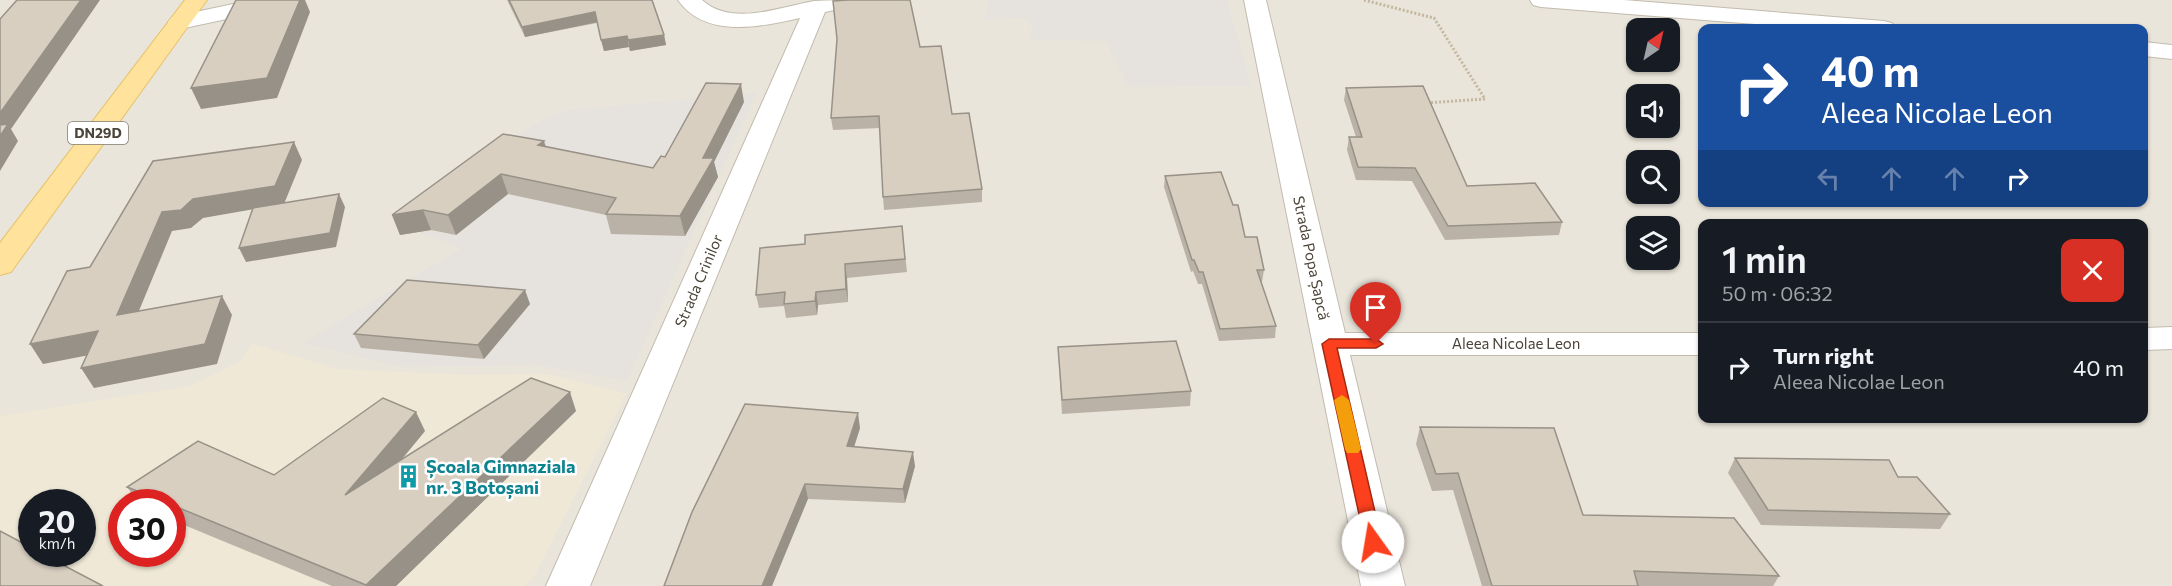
<!DOCTYPE html>
<html lang="en">
<head>
<meta charset="utf-8">
<style>
	:root { --surface:#171b24; --page:#20242c; --text:#f1f3f6; --muted:#9ea1a6; --line:#363941 }
	body { margin:0; font-family:Commissioner,sans-serif; background:var(--page); color:var(--text); height:100vh; display:flex; flex-direction:column; font-size:22px; white-space:nowrap }
	* { box-sizing:border-box; margin:0 }
	p { font-size:20px; color:var(--muted) }
	.icon { flex:none; width:33px; height:33px; fill:none; stroke:currentColor; stroke-width:2; stroke-linecap:round; stroke-linejoin:round }
	.map { position:relative; flex:1; overflow:hidden }
	.details { position:absolute; left:1698px; top:219px; width:450px; height:204px; display:flex; flex-direction:column; background:var(--surface); border-radius:12px; box-shadow:0 2px 4px #0004 }
	.details>* { flex:none }
	.banner { position:absolute; left:1698px; top:24px; width:450px; height:183px; border-radius:12px; box-shadow:0 2px 4px #0004; background:#1a4fa0; color:#fff; overflow:hidden }
	.needle { width:39px; rotate:34deg }
	.buttons { position:absolute; left:1626px; top:18px; display:grid; gap:12px }
	.buttons a { display:grid; place-items:center; width:54px; height:54px; border-radius:12px; background:var(--surface); box-shadow:0 2px 4px #0004; font-size:30px }
	.speed { position:absolute; left:18px; top:489px; display:flex; gap:12px; font-size:30px; font-weight:700; text-align:center }
	.speed>* { display:grid; place-content:center; width:78px; height:78px; border-radius:50%; background:var(--surface); box-shadow:0 2px 4px #0004; line-height:1 }
	.speed small { font-size:15px; font-weight:400 }
	.speed .limit { border:9px solid #d22; background:#fff; color:#111 }
	.pin { position:absolute; display:grid; place-items:center; width:51px; height:51px; color:#fff; margin:-62px -26px; border-radius:50% 50% 50% 0; rotate:-45deg; box-shadow:0 0 6px #0007 }
	.pin .icon { rotate:45deg }
	.me { position:absolute; width:66px; margin:-33px; rotate:347deg; stroke-linejoin:round; filter:drop-shadow(0 0 4px #0008) }
	.turn { display:flex; align-items:center; gap:21px; height:126px; padding:0 24px; font-size:27px }
	.turn .icon { width:78px; height:78px; stroke-width:2.5 }
	.turn b { display:block; font-size:42px; line-height:51px }
	.lanes { display:flex; align-items:center; height:57px; padding:0 24px; background:#0003; justify-content:center; gap:30px; direction:ltr }
	.lanes .off { opacity:.35 }
	.round { display:grid; place-items:center; flex:none; width:63px; height:63px; border-radius:12px; background:var(--page) }
	.head { display:flex; align-items:center; justify-content:space-between; height:102px; padding:0 24px }
	h1 { font-size:36px; font-weight:600; line-height:45px }
	ul { padding:0; list-style:none }
	li { display:flex; align-items:center; gap:18px; height:90px; padding:0 24px; border-top:2px solid var(--line) }
	li div { flex:1 }
	li b { display:block; font-size:22px }
	li em { font-style:normal }
	.map>svg:first-child { display:block }
	.residential { fill:#eae5da; fill-rule:evenodd }
	.industrial { fill:#e6e2dd }
	.education { fill:#efe8d6; fill-rule:evenodd }
	.lines { fill:none; stroke-linecap:round; stroke-linejoin:round }
	.minor-casing { stroke:#c2bbae; stroke-width:2 }
	.major-casing { stroke:#e6c16a; stroke-width:2 }
	.path { stroke:#c4b79f; stroke-width:3; stroke-dasharray:2 2; stroke-linecap:butt }
	.minor { fill:#fff; fill-rule:evenodd }
	.major { fill:#ffe39c; fill-rule:evenodd }
	.wall { fill:#bab2a6 }
	.shaded-wall { fill:#979187 }
	.building { fill:#d8cfc1; stroke:#979187; stroke-width:1.5 }
	.route { fill:#fc3f1d; stroke:#a42913; stroke-width:1.5 }
	.slow { fill:#f59e0b }
	.labels { text-anchor:middle; stroke-width:5; stroke-linejoin:round; paint-order:stroke }
	.shield { fill:#fff; stroke:#817c74; stroke-width:1.5 }
	.shield-label { font-size:14px; font-weight:bold; fill:#4b4439 }
	.street-label { font-size:15px; fill:#4b4439; stroke:#fff }
	.near-culture-label { font-size:18px; font-weight:bold; fill:#0d838f; stroke:#fff; text-anchor:start }
</style>
</head>
<body>
<div class="map">
<svg width="2172" height="586" viewBox="0 0 2172 586">
	<rect width="100%" height="100%" fill="#f6f3ec"/>
	<path class="residential" d="M0,0h2172v586h-2172zM1636,28h34v34h-34zM1702,28h442v174h-442zM1636,94h34v34h-34zM1636,160h34v34h-34zM1702,224h442v194h-442zM1636,226h34v34h-34zM32,502h50v52h-50zM122,502h50v52h-50z"/>
	<g class="industrial">
		<path d="M988,0h239l24,86 -122,1 -24,-46 -75,-1 2,-14 -9,-8 -38,2z"/>
		<path d="M756,93l-129,288 -90,-16 -135,2 -99,-24 159,-95 -42,-15 12,-47 112,-67 26,-9z"/>
	</g>
	<path class="education" d="M253,344l85,25 129,6 79,-1 80,20 -90,179 -11,13h-525v-170l190,-30 49,-24zM32,502h50v52h-50zM122,502h50v52h-50z"/>
	<g class="lines">
		<defs>
			<g id="minor">
				<path d="M252,0h43l-3,5 -112,24 -8,-2 -4,-5 4,-5z"/>
				<path d="M678,0h24c30,27 78,7 112,1 15,-1 32,-1 47,-1l-3,5 -33,7 -235,574h-44l254,-568c-39,9 -95,21 -122,-18z"/>
				<path d="M1244,0h22l79,333h357v22h-352l55,231h-44z"/>
				<path d="M1530,0h94l260,21 8,2 4,5h-91l-264,-21 -8,-2z"/>
				<path d="M2144,42l28,3v14l-28,-3z"/>
				<path d="M2172,327v22l-28,1v-22z"/>
			</g>
			<path id="major" d="M185,0h22l-196,272 -11,3v-32z"/>
		</defs>
		<use href="#minor" class="minor-casing"/>
		<use href="#major" class="major-casing"/>
		<path class="path" d="M1364,0l70,18 51,81 -60,4"/>
		<use href="#minor" class="minor"/>
		<use href="#major" class="major"/>
	</g>
	<g class="wall">
		<path d="M507,0h145l12,35 2,10 -36,6 -1,-4 -25,4 -7,-28 -72,14z"/>
		<path d="M920,47l32,67 30,75v13l-98,8 -1,-13 -3,-69 -47,2 -2,-12z"/>
		<path d="M1346,88l121,98 95,36 -3,13 -114,5 -33,-59 -56,-1 -9,-30 2,-13h7l-12,-37z"/>
		<path d="M744,102l-30,60 4,15 -33,59 -74,-2 -5,-19 -98,-21 -52,41 -25,-5 -31,5 -8,-20 154,-68 107,21 12,-11z"/>
		<path d="M1165,176l80,61 19,33 -2,12h-1l15,44 -1,12 -56,3 -17,-57h-4l-5,-13 -2,1 -27,-85z"/>
		<path d="M902,226l5,46 -60,6 1,24 -30,3 -1,10 -31,3 -2,-12 -25,2 -3,-13 49,-51z"/>
		<path d="M530,304l-46,55 -123,-11 -7,-14z"/>
		<path d="M1058,347l133,44 -1,15 -128,8z"/>
		<path d="M576,411l-180,175h-64l-160,-66v-18h-34l-11,-15 147,-12 151,-44 -25,30z"/>
		<path d="M1420,427l163,88 196,61 -6,10h-291l-29,-96 -21,1 -16,-47z"/>
		<path d="M860,428l-6,18 61,20 -10,37 -97,-4 -144,87z"/>
		<path d="M1735,458l163,19 52,37 -10,15 -179,-4 -33,-52z"/>
	</g>
	<g class="shaded-wall">
		<path d="M81,0h19l-89,129 7,12 -18,30v-58z"/>
		<path d="M287,0h18l5,12 -33,86 -76,11 -10,-21z"/>
		<path d="M595,12l3,10 -73,15 -3,-10z"/>
		<path d="M664,35l2,10 -36,6 -2,-11z"/>
		<path d="M627,36l2,11 -25,4 -3,-11z"/>
		<path d="M741,84l3,18 -30,60 4,15 -33,59 -5,-20 23,-58z"/>
		<path d="M544,141l6,19 -12,-15z"/>
		<path d="M294,142l8,18 -18,44 -81,14 -12,10 -19,3 -43,104 -12,-20 45,-103z"/>
		<path d="M501,174l7,20 -52,41 -8,-20z"/>
		<path d="M339,194l6,13 -9,40 -90,15 -7,-14z"/>
		<path d="M423,210l8,20 -31,5 -8,-20z"/>
		<path d="M845,264l2,14 1,24 -2,-13z"/>
		<path d="M525,290l5,14 -46,55 -6,-14z"/>
		<path d="M816,292l2,13 -1,10 -2,-14z"/>
		<path d="M222,296l10,19 -15,49 -123,24 -13,-20z"/>
		<path d="M98,331l12,20 -67,13 -13,-20z"/>
		<path d="M570,392l6,19 -180,175h-30v-1z"/>
		<path d="M416,412l9,19 -69,84 -11,-20z"/>
		<path d="M858,413l2,15 -10,32 -3,-14z"/>
		<path d="M913,452l2,14 -10,37 -2,-14z"/>
		<path d="M805,484l3,15 -36,87h-10z"/>
	</g>
	<g class="building">
		<path d="M17,0h64l-81,113v-94z"/>
		<path d="M236,0h64l-33,78 -76,10z"/>
		<path d="M509,0h143l12,35 -36,5 -1,-4 -26,4 -6,-28 -73,15z"/>
		<path d="M848,0h62l10,47 21,-1 11,68 17,-1 13,76 -99,8 -4,-81 -48,2 6,-79 -4,-38z"/>
		<path d="M706,83l35,1 -38,74h11l-34,58 -74,-2 10,-16 -115,-24 -53,41 -25,-5 -31,5 111,-81 41,7 -6,4 115,23 8,-12 4,1z"/>
		<path d="M1423,86l44,100 68,-3 27,39 -114,4 -33,-58 -57,-1 -9,-30h13l-16,-49z"/>
		<path d="M8,124l-8,12v-11z"/>
		<path d="M294,142l-19,44 -82,13 -12,11 -19,2 -45,103 105,-19 -17,48 -124,24 17,-37 -68,13 37,-73 23,-4 63,-106z"/>
		<path d="M1221,172l12,33h5l7,32h12l7,33h-7l19,56 -56,3 -17,-57h-4l-5,-12h-2l-27,-84z"/>
		<path d="M339,194l-9,39 -91,15 14,-40z"/>
		<path d="M902,226l3,33 -60,5 1,25 -30,3 -1,9 -31,3 1,-12 -29,3 4,-47 45,-4v-9z"/>
		<path d="M407,280l118,10 -47,55 -124,-11z"/>
		<path d="M1176,341l15,50 -129,9 -4,-53z"/>
		<path d="M531,378l39,14 -204,193 -194,-80v-3h-7l-38,-15 71,-46 76,34 109,-77 33,14 -71,83z"/>
		<path d="M745,404l113,9 -11,33 66,6 -10,37 -98,-5 -43,102h-98l28,-74z"/>
		<path d="M1420,427l134,1 29,87 151,3 45,58 -145,-5 4,15h-146l-34,-113 -22,1z"/>
		<path d="M1735,458l154,2 9,17h19l33,37 -182,-4z"/>
		<path d="M0,531l32,17v6h10l61,32h-103z"/>
	</g>
	<path class="route" d="M1329,339h47l7,5 -7,4h-39l45,194 -2,5 -7,2 -6,-2 -2,-5 -43,-198z"/>
	<path class="slow" d="M1342,395l7,5 12,49 -3,4h-11l-2,-4 -11,-49z"/>
	<defs>
		<symbol id="building-bare" viewBox="-9 -9 18 18"><path d="M-4-6H4V6H1V3H-1V6H-4ZM-2.5-4.3h1.7v1.8h-1.7ZM.8-4.3h1.7v1.8H.8ZM-2.5-1h1.7V.8h-1.7ZM.8-1h1.7V.8H.8Z" fill="#0f9aa8" stroke="#fff" stroke-width="2.5" paint-order="stroke"/></symbol>
	</defs>
	<g fill-rule="evenodd">
		<use href="#building-bare" x="392" y="460" width="33" height="33"/>
	</g>
	<g class="labels">
		<rect class="shield" x="68" y="122" width="60" height="22" rx="4.5"/>
		<g class="shield-label">
			<text x="98" y="138">DN29D</text>
		</g>
		<g class="street-label">
			<text transform="translate(1311 258) rotate(78)" y="5">Strada Popa Șapcă</text>
			<text transform="translate(699 281) rotate(-67)" y="5">Strada Crinilor</text>
			<text x="1516" y="349">Aleea Nicolae Leon</text>
		</g>
		<g class="near-culture-label">
			<text x="426" y="473">Școala Gimnaziala<tspan x="426" dy="21">nr. 3 Botoșani</tspan></text>
		</g>
	</g>
</svg>
<div class="buttons">
<a><svg class="needle" viewBox="-14 -14 28 28"><path d="M0-13l5 13h-10z" fill="#e53935"/><path d="M0 13l5-13h-10z" fill="#9ea1a6"/></svg></a>
<a><svg class="icon" aria-label="sound" viewBox="0 0 24 24"><path d="M4 9h4l5-4v14l-5-4H4zM17 9q2 3 0 6"/></svg></a>
<a><svg class="icon" aria-label="search" viewBox="0 0 24 24"><circle cx="10" cy="10" r="6"/><path d="M15 15l6 6"/></svg></a>
<a><svg class="icon" aria-label="layers" viewBox="0 0 24 24"><path d="M12 4l9 5-9 5-9-5zM3 14l9 5 9-5"/></svg></a>
</div>
<div class="speed"><div>20<small>km/h</small></div><div class="limit">30</div></div>
<div class="pin" style="left:1376px;top:344px;background:#d93025"><svg class="icon" aria-label="arrive" viewBox="0 0 24 24"><path d="M6 21V4h12l-3 4 3 4H6"/></svg></div>
<svg class="me" style="left:1373px;top:542px" viewBox="-20 -20 40 40"><circle r="19" fill="#fff"/><path d="M0-13L10 11 0 6-10 11z" fill="#fc3f1d"/></svg>
<div class="banner">
<div class="turn"><svg class="icon" aria-label="right" viewBox="0 0 24 24"><path d="M7 20v-9h11M14 6l5 5-5 5"/></svg><div><b>40 m</b>Aleea Nicolae Leon</div></div>
<div class="lanes"><svg class="icon off" aria-label="left" viewBox="0 0 24 24"><path d="M17 20v-9H6M10 6l-5 5 5 5"/></svg><svg class="icon off" aria-label="ahead" viewBox="0 0 24 24"><path d="M12 20V5M6 11l6-6 6 6"/></svg><svg class="icon off" aria-label="ahead" viewBox="0 0 24 24"><path d="M12 20V5M6 11l6-6 6 6"/></svg><svg class="icon" aria-label="right" viewBox="0 0 24 24"><path d="M7 20v-9h11M14 6l5 5-5 5"/></svg></div>
</div>
<section class="details">
<div class="head"><div><h1>1 min</h1><p>50 m · 06:32</p></div><a class="round" style="background:#d93025;color:#fff"><svg class="icon" aria-label="close" viewBox="0 0 24 24"><path d="M6 6l12 12M18 6L6 18"/></svg></a></div>
<ul>
<li><svg class="icon" aria-label="right" viewBox="0 0 24 24"><path d="M7 20v-9h11M14 6l5 5-5 5"/></svg><div><b>Turn right</b><p>Aleea Nicolae Leon</p></div><em>40 m</em></li>
</ul>
</section>
</div>
</body>
</html>
